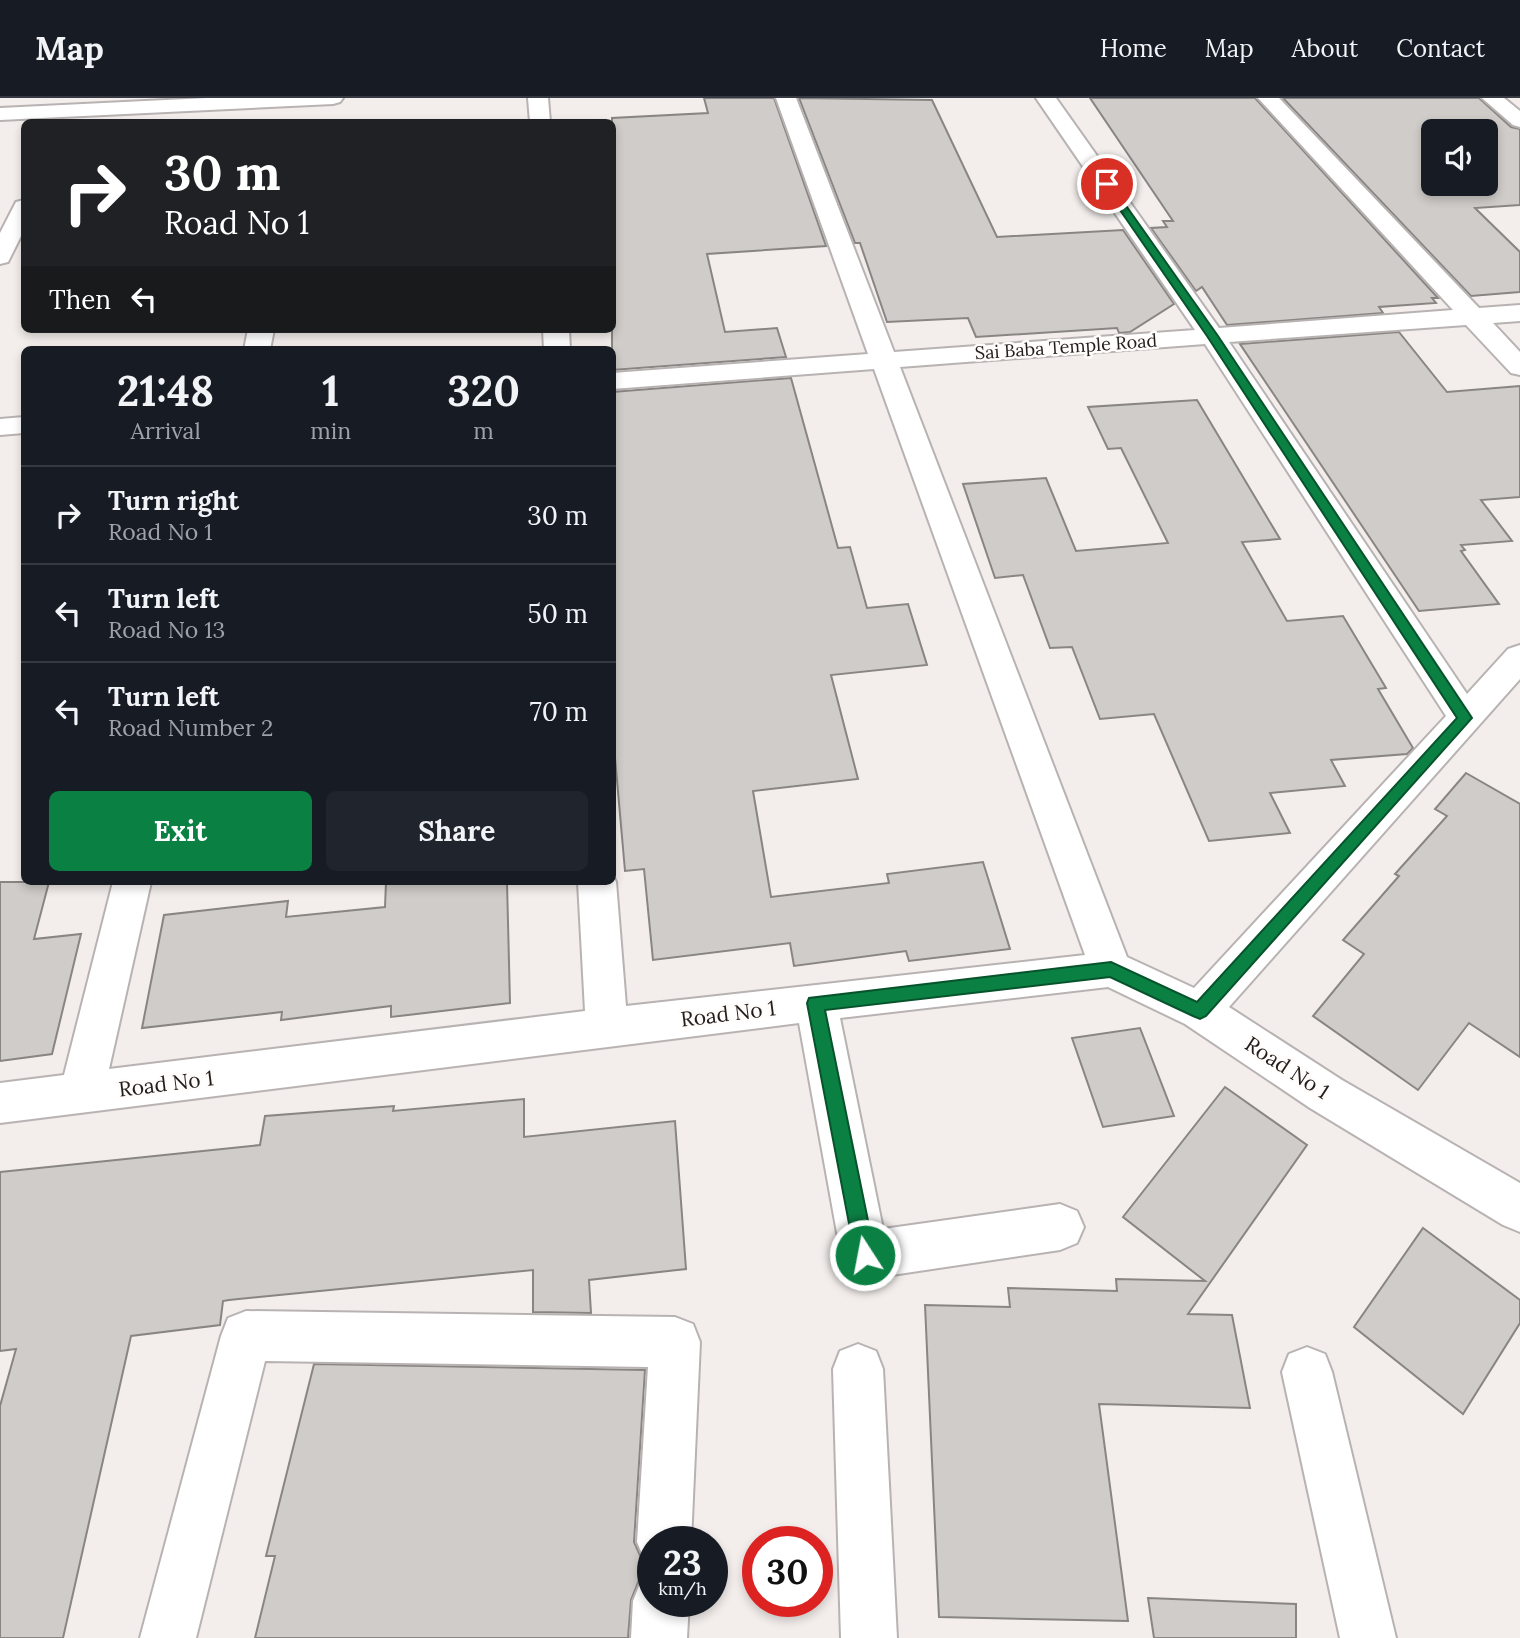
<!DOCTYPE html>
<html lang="en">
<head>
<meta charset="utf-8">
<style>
	:root { --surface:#171b24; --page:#20242c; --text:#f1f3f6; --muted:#9ea1a6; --line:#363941; --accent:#0b8043 }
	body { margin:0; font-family:Lora,serif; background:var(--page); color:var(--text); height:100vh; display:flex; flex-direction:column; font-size:26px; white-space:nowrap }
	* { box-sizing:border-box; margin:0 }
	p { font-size:23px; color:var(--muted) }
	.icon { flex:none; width:38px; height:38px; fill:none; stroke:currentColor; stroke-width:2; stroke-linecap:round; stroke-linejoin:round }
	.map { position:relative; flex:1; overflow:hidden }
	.panel { position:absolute; left:21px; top:248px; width:595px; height:539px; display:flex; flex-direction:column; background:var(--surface); border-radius:10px; box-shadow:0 4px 10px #0003 }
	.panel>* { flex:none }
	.guide { position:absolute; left:21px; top:21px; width:595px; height:214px; border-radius:10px; box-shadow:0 4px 10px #0003; background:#202124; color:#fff; overflow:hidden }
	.fabs { position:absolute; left:1421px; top:21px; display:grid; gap:14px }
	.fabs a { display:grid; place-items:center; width:77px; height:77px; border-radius:10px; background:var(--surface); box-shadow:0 4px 10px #0003; font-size:35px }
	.speed { position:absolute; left:637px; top:1428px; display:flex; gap:14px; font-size:35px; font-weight:700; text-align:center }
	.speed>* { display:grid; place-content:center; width:91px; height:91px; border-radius:50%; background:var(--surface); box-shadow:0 4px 10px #0003; line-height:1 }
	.speed small { font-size:18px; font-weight:400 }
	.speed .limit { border:10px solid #d22; background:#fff; color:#111 }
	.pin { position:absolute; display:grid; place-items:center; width:60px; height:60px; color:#fff; margin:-30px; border:4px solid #fff; border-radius:50%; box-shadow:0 2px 7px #0007 }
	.me { position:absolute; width:77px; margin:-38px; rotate:349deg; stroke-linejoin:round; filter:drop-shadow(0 0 5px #0008) }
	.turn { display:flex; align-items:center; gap:24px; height:147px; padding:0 28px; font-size:32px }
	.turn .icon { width:91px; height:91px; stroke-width:2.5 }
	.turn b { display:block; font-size:49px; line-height:60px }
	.then { display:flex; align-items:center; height:66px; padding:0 28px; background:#0003; gap:14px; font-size:26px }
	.eta { display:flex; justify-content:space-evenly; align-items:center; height:119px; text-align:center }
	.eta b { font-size:42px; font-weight:700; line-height:49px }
	.button { display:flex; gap:14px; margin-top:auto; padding:14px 28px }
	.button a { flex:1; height:80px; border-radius:10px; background:var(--accent); color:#fff; font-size:28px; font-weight:700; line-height:80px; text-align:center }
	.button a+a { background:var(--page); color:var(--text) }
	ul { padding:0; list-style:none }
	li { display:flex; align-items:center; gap:21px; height:98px; padding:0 28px; border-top:2px solid var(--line) }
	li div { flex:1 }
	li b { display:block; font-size:26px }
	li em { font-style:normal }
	header { display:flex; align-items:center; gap:42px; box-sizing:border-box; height:98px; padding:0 35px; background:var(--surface); border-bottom:2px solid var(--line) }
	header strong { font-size:33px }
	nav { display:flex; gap:38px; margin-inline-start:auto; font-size:24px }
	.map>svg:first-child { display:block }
	.building { fill:#cfccc9; stroke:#898582; stroke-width:2; fill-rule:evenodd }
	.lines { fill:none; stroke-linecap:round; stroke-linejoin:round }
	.minor-casing { stroke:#b8b3b2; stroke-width:4 }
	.minor { fill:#fff; fill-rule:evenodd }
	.route { fill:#0b8043; stroke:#07532c; stroke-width:2 }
	.labels { text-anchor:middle; stroke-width:5; stroke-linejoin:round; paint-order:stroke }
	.far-street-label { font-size:18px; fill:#201e1d; stroke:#fffcfa }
	.street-label { font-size:21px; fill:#201e1d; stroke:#fffcfa }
</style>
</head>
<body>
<header>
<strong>Map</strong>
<nav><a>Home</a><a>Map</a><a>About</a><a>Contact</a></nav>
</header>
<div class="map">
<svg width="1520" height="1540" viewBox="0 0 1520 1540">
	<rect width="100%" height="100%" fill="#f3eeec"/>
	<g class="building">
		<path d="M704,0h70l52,148 -119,8 18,78 52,-4 9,29 -174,13v-252l96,-5z"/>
		<path d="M799,0l133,2 65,137 126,-7 51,74 -44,28 -11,1 -2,-5 -141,9 -8,-19 -81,4 -27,-79h-5z"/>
		<path d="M1090,0h165l183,200h-6l4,5 -57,4 4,6 -156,12 -25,-38 -6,4 -45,-63 16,-1 -4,-6h10z"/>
		<path d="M1283,0h196l32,29 9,2v76l-45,3 45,44v40l-49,4zM1433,33h53v53h-53z"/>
		<path d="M1399,234l48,60 73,-6v111l-39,3 31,41 -51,4 4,5 -4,1 38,53 -80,7 -179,-267z"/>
		<path d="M791,280l47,170 12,-1 17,61 41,-4 19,61 -96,10 27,104 -105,12 18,106 118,-14 -2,-9 96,-12 27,87 -101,12 -3,-10 -112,15 -4,-23 -137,17 -9,-91 -19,2 -13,-147v-332z"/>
		<path d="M1197,302l83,139 -38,3 45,79 56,-5 43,72 -8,1 35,59 -6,6 -76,6 14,26 -75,7 20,40 -81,8 -55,-127 -54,5 -28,-72 -22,1 -27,-73 -28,3 -32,-94 83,-6 30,73 92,-8 -47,-95 -13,1 -20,-42z"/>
		<path d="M1466,675l54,31v253l-51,-34 -51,67 -105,-74 51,-62 -21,-14 56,-64 -4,-2 52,-58 -12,-7z"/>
		<path d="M0,784h49l-15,57 47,-5 -29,120 -52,7z"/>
		<path d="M386,784h121l3,121 -119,14v-11l-110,14 1,-8 -140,16 22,-113 124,-14 -2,16 99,-10z"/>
		<path d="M1140,930l34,88 -71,11 -31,-89z"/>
		<path d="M1225,989l82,58 -119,169 44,1 18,93 -151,-4 29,217 -189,-4 -14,-312 85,2 -2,-19 109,3 -1,-12 89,2 -82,-64z"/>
		<path d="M524,1001v38l151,-16 11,148 -97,11 2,33 -58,-1v-42l-304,30 -6,1 -3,24 -89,11 -68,302h-63v-232l16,-57 -16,2v-179l260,-27 5,-29 129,-10 -1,5z"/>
		<path d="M1423,1130l97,72v23l-57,91 -109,-87z"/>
		<path d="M314,1266l331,6 -11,172 9,20 10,5v7l-14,6 -8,20 -3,38h-373l20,-82h-9z"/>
		<path d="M1148,1500l148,6v34h-142z"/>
	</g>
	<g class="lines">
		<defs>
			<g id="minor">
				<path d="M207,0h136l-3,4 -7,2 -333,16v-12z"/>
				<path d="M528,0h20l2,24h-20z"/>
				<path d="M776,0h20l98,254 301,-22 -159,-232h20l163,230 234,-18 -195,-212h21l200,210 41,-3v16l-27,2 27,29v23l-9,-2 -45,-48 -237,17 238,352 41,-45 12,-4v34l-291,328 113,73 178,103v49l-17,-7 -193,-117 -125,-84 -77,-37 -268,31 43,211 177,-25 17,7 7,16 -7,16 -17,7 -195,29 -17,-7 -7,-17 -42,-232 -799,100v-40l64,-8 49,-193h38l-42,187 476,-58 -7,-129h34v-8l4,8 10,124 459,-51 -211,-586 -262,20v-16l256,-19zM1205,246l241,372 -252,272 -67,-31 -227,-590z"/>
				<path d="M1482,0h22l16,13v16l-7,-2z"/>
				<path d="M24,102v30l-16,32 -8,2v-31l16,-31z"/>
				<path d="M248,231h26l-4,21h-26z"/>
				<path d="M543,231h26l1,21h-26z"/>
				<path d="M24,319v16l-24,2v-16z"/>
				<path d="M246,1213l429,6 18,7 7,18 -9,200h-38v23l-8,-4 -8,-19 11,-175 -383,-6 -69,277h-56l81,-302 7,-18z"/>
				<path d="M858,1246l18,7 7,18 14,269h-56l-8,-269 7,-18z"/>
				<path d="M1307,1249l18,7 7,18 64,266h-56l-58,-266 7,-18z"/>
				<path d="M653,1478v25h36l-2,37h-56l2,-37 8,-20z"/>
			</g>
		</defs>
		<use href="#minor" class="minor-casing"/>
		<use href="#minor" class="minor"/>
	</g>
	<path class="route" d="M1104,85h6l108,153 254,382 -266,298 -6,3 -7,-3 -83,-39 -285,33 50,245 -3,7 -7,3 -7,-3 -3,-7 -48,-252 2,-5 302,-36 86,40 260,-284 -250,-382 -105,-152z"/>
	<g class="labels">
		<g class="far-street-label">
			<text transform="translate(1066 249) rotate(-4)" y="6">Sai Baba Temple Road</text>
		</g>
		<g class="street-label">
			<text transform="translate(728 916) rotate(-7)" y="7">Road No 1</text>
			<text transform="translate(1287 970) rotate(33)" y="7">Road No 1</text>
			<text transform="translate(166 986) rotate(-7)" y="7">Road No 1</text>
		</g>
	</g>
</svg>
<div class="fabs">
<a><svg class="icon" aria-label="sound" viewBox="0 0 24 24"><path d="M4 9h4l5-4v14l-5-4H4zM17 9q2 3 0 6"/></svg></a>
</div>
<div class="speed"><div>23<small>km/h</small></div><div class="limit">30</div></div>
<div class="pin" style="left:1107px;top:86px;background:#d93025"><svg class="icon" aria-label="arrive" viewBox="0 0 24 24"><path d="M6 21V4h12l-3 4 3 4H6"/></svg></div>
<svg class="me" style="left:865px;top:1157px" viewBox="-20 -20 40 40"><circle r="17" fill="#0b8043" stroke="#fff" stroke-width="3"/><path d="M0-11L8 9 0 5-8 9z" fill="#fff"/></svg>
<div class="guide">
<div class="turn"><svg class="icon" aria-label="right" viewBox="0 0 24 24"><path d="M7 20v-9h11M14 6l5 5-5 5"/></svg><div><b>30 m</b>Road No 1</div></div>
<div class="then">Then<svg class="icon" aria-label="left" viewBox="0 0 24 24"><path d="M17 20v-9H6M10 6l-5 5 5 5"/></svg></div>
</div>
<section class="panel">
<div class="eta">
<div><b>21:48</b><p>Arrival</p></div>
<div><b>1</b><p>min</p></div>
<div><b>320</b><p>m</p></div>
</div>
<ul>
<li><svg class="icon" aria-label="right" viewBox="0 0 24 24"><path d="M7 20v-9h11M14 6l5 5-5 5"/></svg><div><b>Turn right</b><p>Road No 1</p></div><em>30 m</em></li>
<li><svg class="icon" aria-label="left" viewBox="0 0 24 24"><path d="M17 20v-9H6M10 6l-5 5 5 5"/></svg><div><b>Turn left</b><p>Road No 13</p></div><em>50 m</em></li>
<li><svg class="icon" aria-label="left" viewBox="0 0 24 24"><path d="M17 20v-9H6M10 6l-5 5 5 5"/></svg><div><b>Turn left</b><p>Road Number 2</p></div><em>70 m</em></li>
</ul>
<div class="button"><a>Exit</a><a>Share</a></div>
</section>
</div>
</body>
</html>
